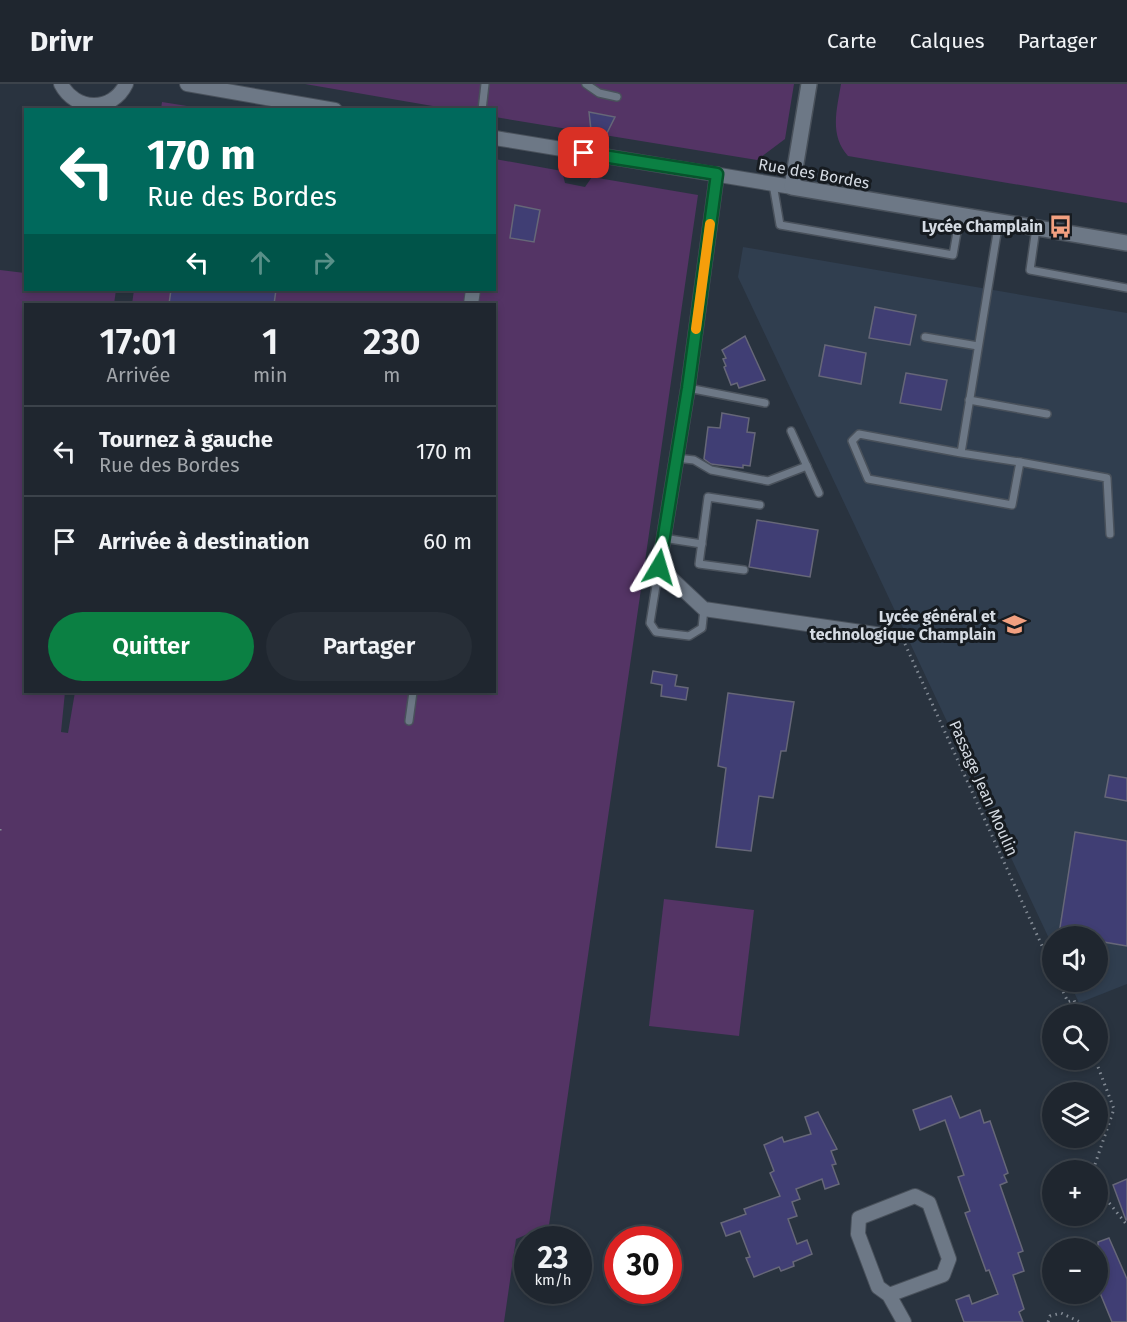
<!DOCTYPE html>
<html lang="fr">
<head>
<meta charset="utf-8">
<style>
	:root { --surface:#1f262f; --page:#272e37; --text:#f1f3f6; --muted:#a1a5aa; --line:#3c434b; --accent:#0b8043 }
	body { margin:0; font-family:"Fira Sans",sans-serif; background:var(--page); color:var(--text); height:100vh; display:flex; flex-direction:column; font-size:22px; white-space:nowrap }
	* { box-sizing:border-box; margin:0 }
	p { font-size:20px; color:var(--muted) }
	.icon { flex:none; width:33px; height:33px; fill:none; stroke:currentColor; stroke-width:2; stroke-linecap:round; stroke-linejoin:round }
	.map { position:relative; flex:1; overflow:hidden }
	.details { position:absolute; left:24px; top:219px; width:472px; height:390px; display:flex; flex-direction:column; background:var(--surface); border-radius:0px; box-shadow:0 3px 9px #0003,0 0 0 2px var(--line) }
	.details>* { flex:none }
	.banner { position:absolute; left:24px; top:24px; width:472px; height:183px; border-radius:0px; box-shadow:0 3px 9px #0003,0 0 0 2px var(--line); background:#00695c; color:#fff; overflow:hidden }
	.buttons { position:absolute; left:1042px; top:842px; display:grid; gap:12px }
	.buttons a { display:grid; place-items:center; width:66px; height:66px; border-radius:50%; background:var(--surface); box-shadow:0 3px 9px #0003,0 0 0 2px var(--line); font-size:30px }
	.speed { position:absolute; left:514px; top:1142px; display:flex; gap:12px; font-size:30px; font-weight:700; text-align:center }
	.speed>* { display:grid; place-content:center; width:78px; height:78px; border-radius:50%; background:var(--surface); box-shadow:0 3px 9px #0003,0 0 0 2px var(--line); line-height:1 }
	.speed small { font-size:15px; font-weight:400 }
	.speed .limit { border:9px solid #d22; background:#fff; color:#111 }
	.pin { position:absolute; display:grid; place-items:center; width:51px; height:51px; color:#fff; margin:-26px; border-radius:12px; box-shadow:0 3px 9px #0006 }
	.me { position:absolute; width:66px; margin:-33px; rotate:7deg; stroke-linejoin:round; filter:drop-shadow(0 0 4px #0008) }
	.turn { display:flex; align-items:center; gap:21px; height:126px; padding:0 24px; font-size:27px }
	.turn .icon { width:78px; height:78px; stroke-width:2.5 }
	.turn b { display:block; font-size:42px; line-height:51px }
	.lanes { display:flex; align-items:center; height:57px; padding:0 24px; background:#0003; justify-content:center; gap:30px; direction:ltr }
	.lanes .off { opacity:.35 }
	.eta { display:flex; justify-content:space-evenly; align-items:center; height:102px; text-align:center }
	.eta b { font-size:36px; font-weight:600; line-height:42px }
	.action { display:flex; gap:12px; margin-top:auto; padding:12px 24px }
	.action a { flex:1; height:69px; border-radius:36px; background:var(--accent); color:#fff; font-size:24px; font-weight:600; line-height:69px; text-align:center }
	.action a+a { background:var(--page); color:var(--text) }
	ul { padding:0; list-style:none }
	li { display:flex; align-items:center; gap:18px; height:90px; padding:0 24px; border-top:2px solid var(--line) }
	li div { flex:1 }
	li b { display:block; font-size:22px }
	li em { font-style:normal }
	header { display:flex; align-items:center; gap:36px; box-sizing:border-box; height:84px; padding:0 30px; background:var(--surface); border-bottom:2px solid var(--line) }
	header strong { font-size:28px }
	nav { display:flex; gap:33px; margin-inline-start:auto; font-size:21px }
	.map>svg:first-child { display:block }
	.built { fill:#303e4f }
	.green { fill:#543465 }
	.building { fill:#403e74; stroke:#666778; stroke-width:1.5 }
	.lines { fill:none; stroke-linecap:round; stroke-linejoin:round }
	.service-casing { stroke:#49515b; stroke-width:10 }
	.minor-casing { stroke:#49515b; stroke-width:16 }
	.tertiary-casing { stroke:#49515b; stroke-width:18 }
	.path { stroke:#828a94; stroke-width:3; stroke-dasharray:1.5 4.5; stroke-linecap:butt }
	.service { stroke:#6d7886; stroke-width:7 }
	.minor { stroke:#6d7886; stroke-width:14 }
	.tertiary { stroke:#6d7886; stroke-width:15 }
	.route-casing { stroke:#07532c; stroke-width:15 }
	.route { stroke:#0b8043; stroke-width:10 }
	.slow { stroke:#f59e0b; stroke-width:10 }
	.labels { text-anchor:middle; stroke-width:6; stroke-linejoin:round; paint-order:stroke }
	.street-label { font-size:16px; fill:#d5dbe3; stroke:#161b20 }
	.poi-label { font-size:16px; font-weight:bold; fill:#d5dbe3; stroke:#161b20; text-anchor:end }
</style>
</head>
<body>
<header>
<strong>Drivr</strong>
<nav><a>Carte</a><a>Calques</a><a>Partager</a></nav>
</header>
<div class="map">
<svg width="1127" height="1238" viewBox="0 0 1127 1238">
	<rect width="100%" height="100%" fill="#29333f"/>
	<path class="built" d="M743,163l384,66v671l-48,19 -10,-22h29v-45h-45v11l-315,-670z"/>
	<g class="green">
		<path d="M305,0h489l-9,55 -28,21 -262,-43v-7l-45,-1z"/>
		<path d="M841,0h286v119l-279,-47c-19,-21 -11,-47 -7,-72z"/>
		<path d="M162,18l44,7h-45z"/>
		<path d="M495,75l67,12 3,12 20,4 7,-10 106,18 -149,1030 -33,14 -12,83h-504v-1052l25,3 1,17h90l-2,14h-88v388h39l-4,40 7,1 7,-41h420v-388h-363l2,-14h361z"/>
		<path d="M664,815l90,11 -15,126 -90,-10z"/>
	</g>
	<g class="building">
		<path d="M589,28l26,5 -8,16 -16,-3z"/>
		<path d="M515,121l25,5 -6,32 -24,-4z"/>
		<path d="M171,206h105l-2,14h-105z"/>
		<path d="M875,223l41,8 -6,30 -41,-7z"/>
		<path d="M745,252l20,44 -26,8 -2,-5 -6,2 -7,-18 2,-1 -3,-7 3,-1 -4,-8z"/>
		<path d="M825,261l41,8 -5,31 -42,-8z"/>
		<path d="M906,289l41,7 -6,30 -41,-7z"/>
		<path d="M722,329l27,5 -2,14 8,1 -5,33 -7,-1v3l-32,-4 -7,-5 4,-32 12,1z"/>
		<path d="M757,436l61,10 -8,47 -61,-10z"/>
		<path d="M653,587l24,4 -2,11 13,2 -2,12 -25,-4 1,-11 -11,-2z"/>
		<path d="M728,609l66,9 -8,49h-5l-8,47 -14,-2 -8,55 -35,-4 10,-79 -8,-2z"/>
		<path d="M1109,691l18,3v23l-22,-4z"/>
		<path d="M1075,748l52,9v105l-29,-5v-5l-39,-2z"/>
		<path d="M951,1012l9,22 20,-8 4,13 6,-2 18,52 -4,2 3,7 -7,3 23,66 -5,2 6,18 -11,4 11,34 -5,3 4,10h-59l-8,-22 13,-5 3,9 26,-10 -9,-24 -3,1 -21,-58 5,-2 -12,-34 6,-2 -19,-55 -25,10 -7,-20z"/>
		<path d="M818,1028l19,37 -6,2 5,13 -4,1 7,19 -14,5 -3,-10 -26,10 4,10 -8,3 5,14 -9,3 9,25 10,-4 5,14 -19,8 1,4 -13,5 -2,-4 -25,10 -8,-19 4,-1 -10,-26 -14,5 -5,-13 25,-9 -2,-5 36,-13 -10,-23 4,-2 -10,-26 18,-8 2,5 27,-8 -6,-17z"/>
		<path d="M1127,1095v41h-1l-13,-35z"/>
		<path d="M1109,1154l18,41v43h-15l-14,-34v-46z"/>
	</g>
	<g class="lines">
		<defs>
			<g id="service">
				<path d="M586,0l13,9 18,4"/>
				<path d="M482,26l3,-26"/>
				<path d="M773,100l7,41 173,30 7,-40"/>
				<path d="M1036,144l-6,42 97,18"/>
				<path d="M925,253l53,9"/>
				<path d="M688,304l77,15"/>
				<path d="M969,316l78,14"/>
				<path d="M791,347l28,62"/>
				<path d="M961,369l59,9 -8,43 -144,-26 -16,-38 7,-7 102,19 38,-232"/>
				<path d="M676,374l18,2 17,10 57,11 39,-15"/>
				<path d="M1020,378l87,16 3,56"/>
				<path d="M663,454l39,6"/>
				<path d="M659,483l-9,56 6,9 33,4 13,-8 2,-19"/>
				<path d="M744,486l-45,-6 9,-67 52,8"/>
				<path d="M409,637l4,-29"/>
			</g>
			<g id="minor">
				<path d="M61,0c14,27 51,29 65,0"/>
				<path d="M187,0l148,26"/>
				<path d="M495,54l297,49"/>
				<path d="M717,90l-29,214 -29,179 45,42 178,26"/>
				<path d="M471,220l2,-14"/>
				<path d="M889,1211l54,-20 6,-16 -20,-56 -14,-7 -56,22 -1,16 20,53 11,8 15,27"/>
			</g>
			<path id="tertiary" d="M809,0l-17,103 335,56"/>
		</defs>
		<use href="#service" class="service-casing"/>
		<use href="#minor" class="minor-casing"/>
		<use href="#tertiary" class="tertiary-casing"/>
		<g class="path">
			<path d="M894,550l6,-1 153,337"/>
			<path d="M0,745v2"/>
			<path d="M1058,897l10,21 6,-2 5,14"/>
			<path d="M1093,1086l21,-61 -19,-50"/>
			<path d="M1098,1105l29,36"/>
			<path d="M1048,1238l2,-6 11,-3 19,9"/>
		</g>
		<use href="#service" class="service"/>
		<use href="#minor" class="minor"/>
		<use href="#tertiary" class="tertiary"/>
	</g>
	<g class="lines">
		<defs>
			<path id="route" d="M584,69l133,21 -29,214 -29,179"/>
		</defs>
		<use href="#route" class="route-casing"/>
		<use href="#route" class="route"/>
		<path class="slow" d="M696,245l14,-105"/>
	</g>
	<defs>
		<symbol id="bus-bare" viewBox="-9 -9 18 18"><path d="M-5-6H5V4H4V6H2V4H-2V6H-4V4H-5ZM-3.5-4V0h7V-4ZM-3.5 1.2v1.5H-2V1.2ZM2 1.2v1.5H3.5V1.2Z" fill="#f2a080" stroke="#161b20" stroke-width="2.5" paint-order="stroke"/></symbol>
		<symbol id="school-bare" viewBox="-9 -9 18 18"><path d="M0-5L7-2L0 1L-7-2ZM-4 1L0 2.5L4 1V4Q0 6-4 4Z" fill="#f2a080" stroke="#161b20" stroke-width="2.5" paint-order="stroke"/></symbol>
	</defs>
	<g fill-rule="evenodd">
		<use href="#bus-bare" x="1044" y="126" width="33" height="33"/>
		<use href="#school-bare" x="998" y="524" width="33" height="33"/>
	</g>
	<g class="labels">
		<g class="street-label">
			<text transform="translate(814 89) rotate(10)" y="6">Rue des Bordes</text>
			<text transform="translate(984 704) rotate(66)" y="6">Passage Jean Moulin</text>
		</g>
		<g class="poi-label">
			<text x="1043" y="148">Lycée Champlain</text>
			<text x="996" y="538">Lycée général et<tspan x="996" dy="18">technologique Champlain</tspan></text>
		</g>
	</g>
</svg>
<div class="buttons">
<a><svg class="icon" aria-label="sound" viewBox="0 0 24 24"><path d="M4 9h4l5-4v14l-5-4H4zM17 9q2 3 0 6"/></svg></a>
<a><svg class="icon" aria-label="search" viewBox="0 0 24 24"><circle cx="10" cy="10" r="6"/><path d="M15 15l6 6"/></svg></a>
<a><svg class="icon" aria-label="layers" viewBox="0 0 24 24"><path d="M12 4l9 5-9 5-9-5zM3 14l9 5 9-5"/></svg></a>
<a>+</a>
<a>−</a>
</div>
<div class="speed"><div>23<small>km/h</small></div><div class="limit">30</div></div>
<div class="pin" style="left:584px;top:69px;background:#d93025"><svg class="icon" aria-label="arrive" viewBox="0 0 24 24"><path d="M6 21V4h12l-3 4 3 4H6"/></svg></div>
<svg class="me" style="left:659px;top:483px" viewBox="-20 -20 40 40"><path d="M0-17L14 15 0 8-14 15z" fill="#0b8043" stroke="#fff" stroke-width="4"/></svg>
<div class="banner">
<div class="turn"><svg class="icon" aria-label="left" viewBox="0 0 24 24"><path d="M17 20v-9H6M10 6l-5 5 5 5"/></svg><div><b>170 m</b>Rue des Bordes</div></div>
<div class="lanes"><svg class="icon" aria-label="left" viewBox="0 0 24 24"><path d="M17 20v-9H6M10 6l-5 5 5 5"/></svg><svg class="icon off" aria-label="ahead" viewBox="0 0 24 24"><path d="M12 20V5M6 11l6-6 6 6"/></svg><svg class="icon off" aria-label="right" viewBox="0 0 24 24"><path d="M7 20v-9h11M14 6l5 5-5 5"/></svg></div>
</div>
<section class="details">
<div class="eta">
<div><b>17:01</b><p>Arrivée</p></div>
<div><b>1</b><p>min</p></div>
<div><b>230</b><p>m</p></div>
</div>
<ul>
<li><svg class="icon" aria-label="left" viewBox="0 0 24 24"><path d="M17 20v-9H6M10 6l-5 5 5 5"/></svg><div><b>Tournez à gauche</b><p>Rue des Bordes</p></div><em>170 m</em></li>
<li><svg class="icon" aria-label="arrive" viewBox="0 0 24 24"><path d="M6 21V4h12l-3 4 3 4H6"/></svg><div><b>Arrivée à destination</b></div><em>60 m</em></li>
</ul>
<div class="action"><a>Quitter</a><a>Partager</a></div>
</section>
</div>
</body>
</html>
